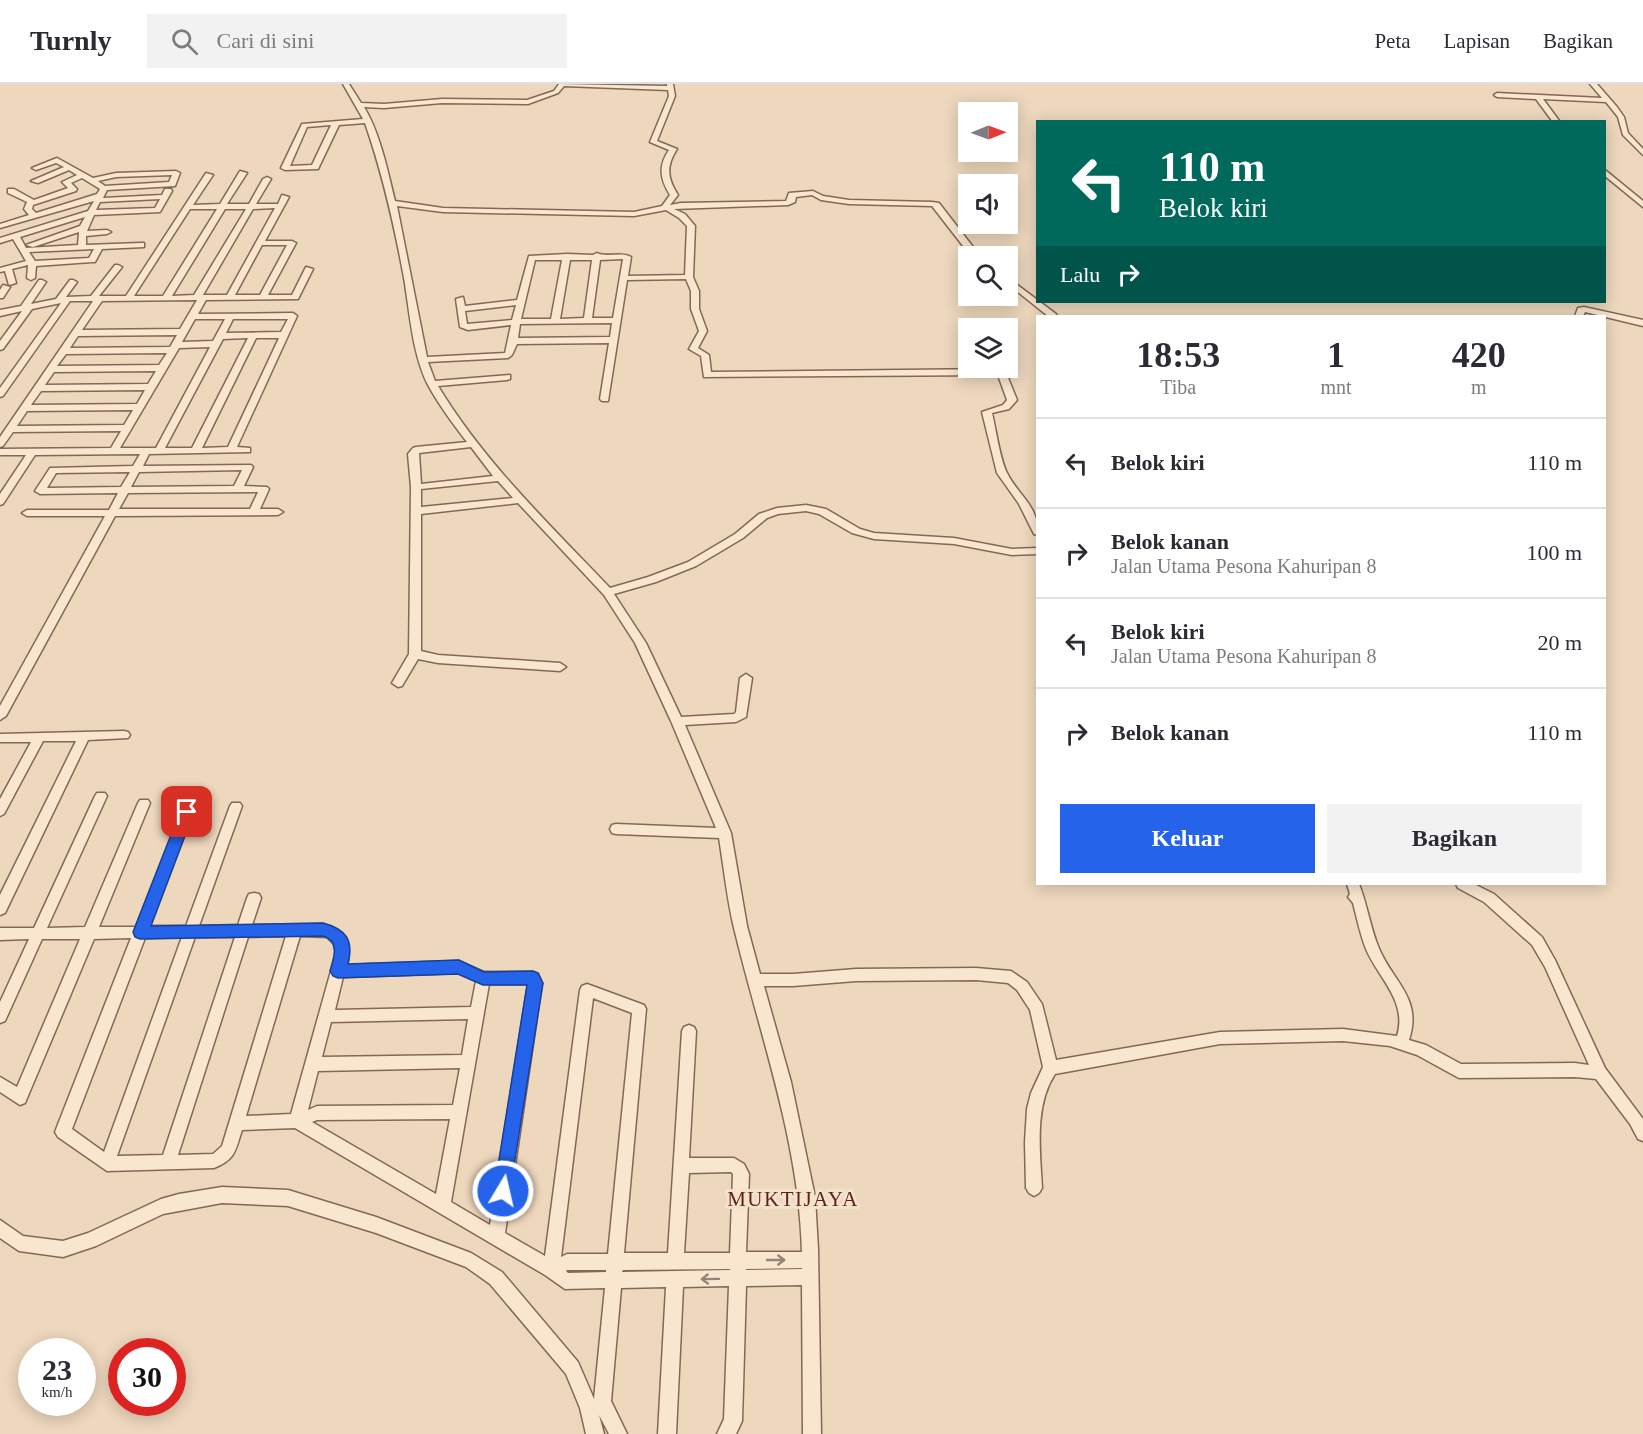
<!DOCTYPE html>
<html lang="id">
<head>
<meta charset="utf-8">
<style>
	:root { --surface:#fff; --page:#f2f2f3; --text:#2b2b33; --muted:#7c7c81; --line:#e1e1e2; --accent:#2563eb }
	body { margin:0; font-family:Georgia,serif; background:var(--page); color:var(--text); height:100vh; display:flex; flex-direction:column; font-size:22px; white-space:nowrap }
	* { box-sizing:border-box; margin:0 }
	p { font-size:20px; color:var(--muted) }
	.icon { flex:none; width:33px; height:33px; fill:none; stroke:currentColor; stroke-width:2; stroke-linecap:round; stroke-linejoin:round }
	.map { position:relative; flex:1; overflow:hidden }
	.panel { position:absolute; left:1036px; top:231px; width:570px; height:570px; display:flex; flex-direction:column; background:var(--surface); border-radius:0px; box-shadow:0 3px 15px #0003 }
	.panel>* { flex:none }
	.hud { position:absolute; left:1036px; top:36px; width:570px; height:183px; border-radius:0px; box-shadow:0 3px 15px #0003; background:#00695c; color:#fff; overflow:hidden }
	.needle { width:39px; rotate:89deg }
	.buttons { position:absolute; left:958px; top:18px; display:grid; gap:12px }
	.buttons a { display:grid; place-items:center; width:60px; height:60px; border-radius:0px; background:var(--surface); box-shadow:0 3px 15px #0003; font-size:30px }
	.speed { position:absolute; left:18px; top:1254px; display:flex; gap:12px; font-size:30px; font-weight:700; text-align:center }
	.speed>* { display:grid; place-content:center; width:78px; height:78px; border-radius:50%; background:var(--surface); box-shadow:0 3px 15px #0003; line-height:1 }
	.speed small { font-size:15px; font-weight:400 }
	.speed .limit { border:9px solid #d22; background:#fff; color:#111 }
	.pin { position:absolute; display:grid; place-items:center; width:51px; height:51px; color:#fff; margin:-26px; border-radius:12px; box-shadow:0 3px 9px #0006 }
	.me { position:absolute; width:66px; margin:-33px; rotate:9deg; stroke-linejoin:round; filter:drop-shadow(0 0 4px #0008) }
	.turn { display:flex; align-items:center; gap:21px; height:126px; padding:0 24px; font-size:27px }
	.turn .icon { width:78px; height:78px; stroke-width:2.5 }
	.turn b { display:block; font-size:42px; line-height:51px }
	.then { display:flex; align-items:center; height:57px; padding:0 24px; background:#0003; gap:12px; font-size:22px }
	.eta { display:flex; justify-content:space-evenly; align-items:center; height:102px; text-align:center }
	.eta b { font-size:36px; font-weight:600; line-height:42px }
	.cta { display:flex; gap:12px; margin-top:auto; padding:12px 24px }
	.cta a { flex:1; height:69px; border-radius:0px; background:var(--accent); color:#fff; font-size:24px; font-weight:600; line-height:69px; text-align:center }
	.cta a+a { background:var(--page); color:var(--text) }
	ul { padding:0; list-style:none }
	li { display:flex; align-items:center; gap:18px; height:90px; padding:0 24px; border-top:2px solid var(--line) }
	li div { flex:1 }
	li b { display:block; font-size:22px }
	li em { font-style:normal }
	header { display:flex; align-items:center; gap:36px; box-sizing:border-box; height:84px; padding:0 30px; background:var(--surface); border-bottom:2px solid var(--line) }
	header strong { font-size:28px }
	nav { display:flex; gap:33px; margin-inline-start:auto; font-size:21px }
	.search { width:420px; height:54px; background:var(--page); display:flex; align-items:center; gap:15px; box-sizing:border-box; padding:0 21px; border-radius:0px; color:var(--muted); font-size:22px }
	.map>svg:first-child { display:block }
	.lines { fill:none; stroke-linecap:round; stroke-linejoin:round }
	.street-casing { stroke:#846856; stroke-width:3 }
	.street { fill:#f8e6cf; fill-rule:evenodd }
	.oneway { stroke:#968475 }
	.route { fill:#2563eb; stroke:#184099; stroke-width:1.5 }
	.labels { text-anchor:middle; stroke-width:6; stroke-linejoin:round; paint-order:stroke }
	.near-quarter-label { font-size:21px; letter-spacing:1.5px; fill:#601f1b; stroke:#f4e3cc }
</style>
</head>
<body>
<header>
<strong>Turnly</strong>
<div class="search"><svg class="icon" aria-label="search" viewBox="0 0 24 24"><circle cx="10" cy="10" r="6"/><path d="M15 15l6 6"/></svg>Cari di sini</div>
<nav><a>Peta</a><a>Lapisan</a><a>Bagikan</a></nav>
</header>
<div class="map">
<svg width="1643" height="1350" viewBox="0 0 1643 1350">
	<rect width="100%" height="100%" fill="#edd7bd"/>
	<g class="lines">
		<defs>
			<g id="street">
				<path d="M343,0h6l12,19 23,1 58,-5 85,1 27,-9 5,-7 108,2v-2h6l2,12 -18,45 20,8c-11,17 -10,29 1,46l-8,10 11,-2 105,-2 3,-8 24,-2 10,5 26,4 83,2 7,1 34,44 10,9h-8l-8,-5 -35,-45 -83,-2 -28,-4 -9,-5 -16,2 -1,5 -7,3 -114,4 11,5 10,12 -2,51 6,14v18l8,22 -9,17 11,7 2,17 285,-3v-1h8l13,32 -8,9 -17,4c4,17 8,46 15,60 12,24 31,31 31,62l-4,-1 -15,-30 -22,-31 -15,-61 21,-7 4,-5 -9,-25 -294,2 -3,-21 -12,-7 10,-18 -8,-22v-18l-5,-12 -59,1 -19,121h-6l-2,-2 9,-56 -92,1 -5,11 -4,3 -80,4 7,19 75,-6v4l-3,1 -69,6c46,76 111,138 172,202l38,-11 40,-15 47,-28 24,-20 18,-6 29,-3 20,4 34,20 14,4 80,5 58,11 26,-1v6l-26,1 -58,-11 -80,-5 -22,-6 -33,-19 -13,-3 -28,3 -11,4 -24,20 -47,28 -40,16 -42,12 32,49 35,74 53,-3 2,-2 4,-34 6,-4 6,4 -6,39 -10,5 -51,3 46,108 16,93 13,48h33l63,-5 120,-1 35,3 16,11 15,22 14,56 164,-28 123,-3 54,7c11,-35 -19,-58 -31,-87 -6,-15 -9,-31 -13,-46l-5,-6 2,-3 -3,-10h12c8,20 11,42 19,62 14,36 45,51 31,94l17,5 35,19 114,-1 14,2 -44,-98 -13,-22 -48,-43 -26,-14 -2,-4h18l20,10 48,43 13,23 50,108 38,51v22l-5,-2 -8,-15 -34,-45 -21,-2 -116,1 -42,-23 -27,-9 -47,-5 -123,3 -165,30c-21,32 -15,77 -13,114l-3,5 -5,3 -5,-3 -3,-5 -1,-46 2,-33 4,-16 12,-26 -13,-57 -13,-20 -9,-7 -32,-3 -120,1 -63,5h-29l27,96 24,115 3,52 3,185h-18l-1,-149 -56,1 -4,135 -6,13h-19l7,-15 5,-133 -46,1 -7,147h-18l8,-147 -45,1 -10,113 16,33h-18l-10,-19 5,19h-18l-6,-26 -14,-34 -76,-90 -24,-17 -90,-34 -88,-27 -66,-3 -59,11 -67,32 -33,11 -44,-6 -19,-13v-18l23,16 40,5 25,-8 73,-34 18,-5 43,-7 66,3 88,27 95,36 31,19 76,90 16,37 11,-111 -40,1 -20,-14 -250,-147 -53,2c-7,21 -6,29 -28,38l-107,3 -49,-34 -3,-5 76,-194 -37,1 -69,164 -5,2 -20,-13v-15l17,10 63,-148h-38l-37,82 -5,2v-21l29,-63 -29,1v-12h34l61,-132 2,-3h8l2,3 -60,132 38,-1 53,-124 2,-3h8l2,3 -51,124h37l45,-115 2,-3h8l2,3 -44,114h37l44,-120 2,-3h8l2,3 -43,120 39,-1 9,-27 2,-4 5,-1 5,1 2,4 -9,27 71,-1c21,7 30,18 24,41l112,-4 25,11h49l5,2 4,9 -37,250 40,23 35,-266 2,-4 5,-2 57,21 2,4 -22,244h44l14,-222 2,-4 5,-2 5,2 2,4 -7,127h45l10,6 5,10 -3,78h56c-3,-112 -42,-216 -68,-324 -7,-29 -10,-60 -15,-90l-103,-4 -4,-1 -2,-4 2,-4 4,-1 100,4 -45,-107 -36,-78 -31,-48 -86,-92 -97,11v137l17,4 122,8 6,4 -6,4 -122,-8 -20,-4 -16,27 -4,1 -6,-4 17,-29 2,-167 -3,-33 5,-6 3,-1 51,-5c-14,-18 -28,-37 -39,-57 -16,-32 -18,-72 -24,-107 -10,-54 -21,-103 -39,-155l-26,2 -21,44 -33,1 -4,-2 21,-44 61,-5zM564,2l104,4 1,6 -19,46 19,8c-11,16 -9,29 1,45l-8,11 -28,6 -191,-4 -48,-7c-7,-29 -15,-68 -31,-94l20,1 58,-5 86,1 30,-11zM331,41l-19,40 -22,1 17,-39zM397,122l46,6 191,4 32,-6 13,8 8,8 -2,49 -57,1 3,-19c-10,-6 -24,1 -34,-4l-4,2 -26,-1 -38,2 -12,44 -52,6 -2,-9 -7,2 4,28 8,3 43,-5 -6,28 -78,4zM623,175l-10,59h-21l8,-58zM535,176h27l-11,59h-30zM570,176h22l-8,58 -24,1zM516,221l-4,15 -45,4 -2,-13zM612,239l-2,14 -92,1 2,-14zM471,363l22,29 -72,8 -2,-31zM498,397l15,17 -92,9v-18zM286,852l-64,210 -9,8 -35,1 70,-218zM300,852l27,1 7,7 2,9 -45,161 -45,2zM182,853l-78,215 -32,-23 73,-191zM195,853h40l-72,218 -46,1zM458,889l18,8 -5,26 -136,3 8,-33zM489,900h39l-38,241 -39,-23zM593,914l39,15 -24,241h-41l-6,3zM468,935l-6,36 -140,2 9,-35zM460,984l-7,37 -136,1 -9,4 10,-39zM450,1035l-14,75 -124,-72 5,-2zM731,1088l2,2 -3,79h-46l5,-80zM802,1184v1l-56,1v-1zM730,1185v1l-108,2 1,-2zM567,1186h39v2l-38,1 -2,-2z"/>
				<path d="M1590,0h7l20,23 7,10 4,16 15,16v6l-20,-20 -5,-18 -12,-15 -63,-3 17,23h-7l-17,-23 -39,-2 -3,-2 3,-2 105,5z"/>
				<path d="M57,74l36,20 23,-5 60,-2 4,2 -5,13 -68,4 -4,8 59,-3 3,-6h6l1,2 -12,21 -66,3 -7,16 20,-1 4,2 -4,2 -21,2v9l55,-2h3v4l-42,2 -7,13h-3l-56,4 -1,12 -4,2 -4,-2 1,-13 -16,4 4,14 -7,2 -4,-14 -5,1v-4l26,-7 -13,-22 -13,4v-5l88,-27 6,-10 -94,27v-4l29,-9 -5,-6 3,-7 -19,-9v-4h6l20,11 34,-12 -6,-6 15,-7 -8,-5 -31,13 -7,-2 33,-14 -8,-4 -20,7 -4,-2zM172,91l-3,7 -64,4 -7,-5 18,-4zM82,94l18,11 -3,5 -61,19 -4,-4 1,-4 43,-14 1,-2 -6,-6zM160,115l-5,9 -59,2 4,-8zM85,133l-5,9 -54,19 7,2 46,-15 -1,13 -52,3 -6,-11zM94,165l-5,9 -54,3 -6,-9z"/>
				<path d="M1605,86l38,31v6l-38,-31z"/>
				<path d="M240,87l7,2 -20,31h22l14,-25 4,-2 4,2 -15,25h22l4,-9 7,2 -24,44h27l4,2 -28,52h24l14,-28 7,2 -15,30 -92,1 -8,14 95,-1 4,3 -60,131 13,1v4l-101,2 -6,12 108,-1 2,2 -9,19 23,1 2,2 -9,20h18l5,3 -5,3 -163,1 -109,200 -6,4v-14l105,-190h-78l-5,-3 5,-3h82l9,-17 -78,1 -5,-3 15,-23 83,-2 7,-12 -105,1 -32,49 -3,1v-11l26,-39h-26v-6l111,-1 10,-17 -108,1 -10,14 -3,1v-10l93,-136h-23l-67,95 -3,1v-9l61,-85 -29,6 -29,40 -3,1v-9l22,-30 -22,5v-6l21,-4 18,-26h3l4,2 -15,22 25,-5 14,-19h3l4,2 -11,15 25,-1 24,-31h3l4,2 -23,29h27l80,-123 7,2 -20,30 27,-1zM275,124l-48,87h-24l50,-86zM190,125h27l-54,87h-29zM225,125h21l-52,86 -22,1zM262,161h25l-27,50h-25zM197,216l-17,29 -98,1 20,-29zM195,235h30l-12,22 -31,1zM233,235h55l-7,13 -55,1zM177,251l-7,12 -100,1 8,-12zM248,254l-56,110h-27l58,-109zM256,254h23l-51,109 -26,1zM210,263l-54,101h-36l59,-100zM167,269l-8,12 -102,1 9,-12zM156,287l-8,13 -103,1 9,-13zM145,306l-8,14 -106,1 10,-14zM133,326l-9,15 -107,1 10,-15zM242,386l-8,16 -103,1 8,-15zM130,388l-9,15 -74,1 9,-15zM258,408l-8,17h-131l9,-16z"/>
				<path d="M1008,194l48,36 1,2h-9l-40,-32z"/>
				<path d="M3,201l7,2 -7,11h-3v-8z"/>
				<path d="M1584,223l59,13v6l-58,-14 -2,4h-8l3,-8z"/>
				<path d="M124,647l4,1 2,3 -2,3 -40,2 -83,173 -5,2v-20l76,-154h-33l-39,73 -4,2v-17l31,-57h-31v-8z"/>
			</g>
		</defs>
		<use href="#street" class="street-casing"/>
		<use href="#street" class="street"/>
	</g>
	<defs><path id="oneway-shaft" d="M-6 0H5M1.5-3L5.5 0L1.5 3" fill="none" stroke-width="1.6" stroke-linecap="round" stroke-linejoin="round" transform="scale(1.5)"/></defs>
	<g class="oneway">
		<use href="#oneway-shaft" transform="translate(776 1176)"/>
		<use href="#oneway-shaft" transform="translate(710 1195) rotate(179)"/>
	</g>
	<path class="route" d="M187,723l5,1 2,4 -43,114 172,-3c23,6 31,17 25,41l111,-4 25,12 49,-1 5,2 5,10 -34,214 -6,2 -6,-2 -3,-6 33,-206h-44l-25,-11 -120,4 -5,-2 -3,-5c4,-13 10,-30 -7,-35l-183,3 -5,-2 -2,-5 47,-120 2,-4z"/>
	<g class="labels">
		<g class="near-quarter-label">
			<text x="793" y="1122">MUKTIJAYA</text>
		</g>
	</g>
</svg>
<div class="buttons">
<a><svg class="needle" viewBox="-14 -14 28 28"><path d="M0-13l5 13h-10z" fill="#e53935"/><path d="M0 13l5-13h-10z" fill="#7c7c81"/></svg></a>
<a><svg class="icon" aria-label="sound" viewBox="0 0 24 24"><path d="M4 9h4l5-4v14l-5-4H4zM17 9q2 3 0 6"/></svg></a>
<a><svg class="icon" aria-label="search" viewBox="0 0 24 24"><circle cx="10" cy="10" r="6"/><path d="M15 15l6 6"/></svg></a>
<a><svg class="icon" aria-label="layers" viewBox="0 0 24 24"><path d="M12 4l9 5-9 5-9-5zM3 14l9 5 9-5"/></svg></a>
</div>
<div class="speed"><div>23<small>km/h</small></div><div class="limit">30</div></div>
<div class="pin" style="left:187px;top:728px;background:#d93025"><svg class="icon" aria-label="arrive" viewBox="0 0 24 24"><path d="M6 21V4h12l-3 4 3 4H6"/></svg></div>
<svg class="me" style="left:503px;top:1107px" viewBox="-20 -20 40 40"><circle r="17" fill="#2563eb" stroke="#fff" stroke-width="3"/><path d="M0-11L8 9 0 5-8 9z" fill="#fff"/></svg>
<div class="hud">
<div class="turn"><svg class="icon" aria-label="left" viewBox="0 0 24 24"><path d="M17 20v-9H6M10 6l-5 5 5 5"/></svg><div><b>110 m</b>Belok kiri</div></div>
<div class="then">Lalu<svg class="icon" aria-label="right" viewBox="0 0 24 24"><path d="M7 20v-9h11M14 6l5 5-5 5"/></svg></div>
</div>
<section class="panel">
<div class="eta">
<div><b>18:53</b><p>Tiba</p></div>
<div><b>1</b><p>mnt</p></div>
<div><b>420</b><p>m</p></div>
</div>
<ul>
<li><svg class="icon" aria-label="left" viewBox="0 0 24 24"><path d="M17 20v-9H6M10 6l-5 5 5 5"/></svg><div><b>Belok kiri</b></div><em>110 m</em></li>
<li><svg class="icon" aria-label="right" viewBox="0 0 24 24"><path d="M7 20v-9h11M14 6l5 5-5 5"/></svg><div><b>Belok kanan</b><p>Jalan Utama Pesona Kahuripan 8</p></div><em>100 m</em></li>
<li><svg class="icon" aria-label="left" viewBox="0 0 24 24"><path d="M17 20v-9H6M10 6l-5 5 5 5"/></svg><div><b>Belok kiri</b><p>Jalan Utama Pesona Kahuripan 8</p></div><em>20 m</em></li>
<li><svg class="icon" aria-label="right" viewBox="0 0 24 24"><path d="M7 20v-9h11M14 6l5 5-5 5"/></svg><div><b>Belok kanan</b></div><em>110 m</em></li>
</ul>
<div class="cta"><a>Keluar</a><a>Bagikan</a></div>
</section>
</div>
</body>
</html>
